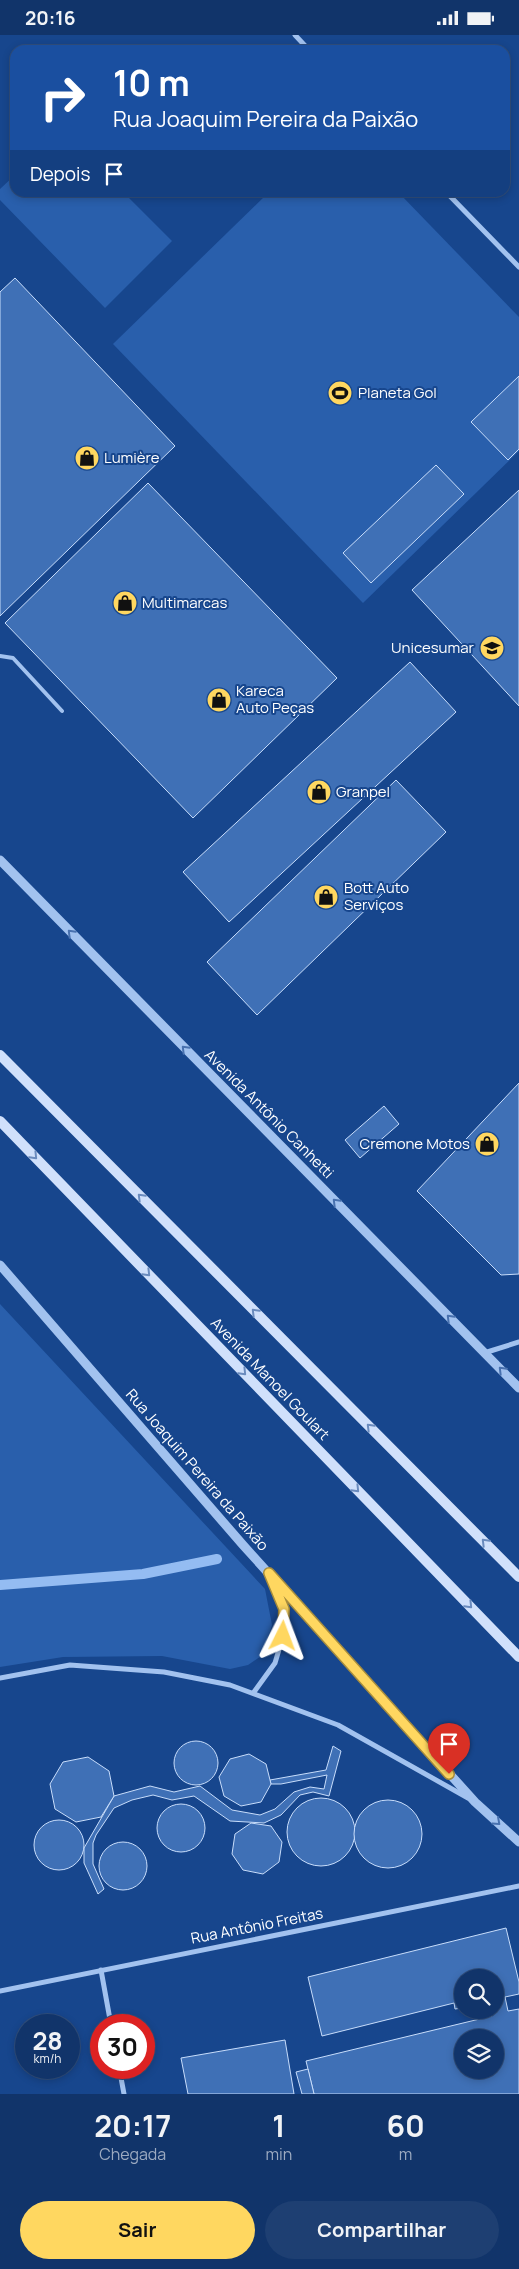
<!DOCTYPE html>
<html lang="pt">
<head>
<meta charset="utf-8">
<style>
	:root { --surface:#11346a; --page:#1e3f72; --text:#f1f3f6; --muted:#9caac1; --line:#304f7e; --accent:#ffd760 }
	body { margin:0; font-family:Manrope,sans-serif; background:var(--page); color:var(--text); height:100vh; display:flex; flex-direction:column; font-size:19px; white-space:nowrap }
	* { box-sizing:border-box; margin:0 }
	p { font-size:16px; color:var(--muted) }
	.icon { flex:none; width:28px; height:28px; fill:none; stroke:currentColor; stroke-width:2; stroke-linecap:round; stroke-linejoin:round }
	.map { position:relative; height:2059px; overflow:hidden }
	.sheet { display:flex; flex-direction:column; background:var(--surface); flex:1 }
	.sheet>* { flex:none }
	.hud { position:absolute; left:10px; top:10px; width:500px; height:152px; border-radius:15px; box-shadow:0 2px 8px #0003,0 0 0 1px var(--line); background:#1a4fa0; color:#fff; overflow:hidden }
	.controls { position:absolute; left:454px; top:1934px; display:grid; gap:10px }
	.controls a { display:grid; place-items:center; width:50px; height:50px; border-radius:50%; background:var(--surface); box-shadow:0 2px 8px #0003,0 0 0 1px var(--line); font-size:25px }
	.speed { position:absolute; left:15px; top:1979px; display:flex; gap:10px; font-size:25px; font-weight:700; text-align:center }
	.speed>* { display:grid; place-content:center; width:65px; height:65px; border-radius:50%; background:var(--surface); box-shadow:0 2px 8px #0003,0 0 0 1px var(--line); line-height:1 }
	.speed small { font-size:12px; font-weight:400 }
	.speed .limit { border:8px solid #d22; background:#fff; color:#111 }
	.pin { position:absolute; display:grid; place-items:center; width:42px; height:42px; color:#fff; margin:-51px -21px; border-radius:50% 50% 50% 0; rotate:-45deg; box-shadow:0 0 5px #0007 }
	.pin .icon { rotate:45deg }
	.me { position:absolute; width:55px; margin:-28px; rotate:3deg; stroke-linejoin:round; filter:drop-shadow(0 0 4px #0008) }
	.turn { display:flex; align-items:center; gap:18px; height:105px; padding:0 20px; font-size:22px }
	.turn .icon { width:65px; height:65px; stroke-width:2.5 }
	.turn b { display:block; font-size:35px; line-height:42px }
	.then { display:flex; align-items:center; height:48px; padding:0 20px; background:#0003; gap:10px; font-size:19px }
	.eta { display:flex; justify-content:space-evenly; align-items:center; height:85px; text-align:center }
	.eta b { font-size:30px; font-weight:700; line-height:35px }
	.button { display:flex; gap:10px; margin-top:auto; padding:10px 20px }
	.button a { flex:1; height:58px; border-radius:30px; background:var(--accent); color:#111; font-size:20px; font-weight:700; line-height:58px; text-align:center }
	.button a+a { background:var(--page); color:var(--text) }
	.status { display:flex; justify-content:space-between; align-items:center; height:35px; padding:0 25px; background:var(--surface); direction:ltr }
	.status svg { height:14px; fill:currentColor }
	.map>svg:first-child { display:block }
	.green { fill:#295fac }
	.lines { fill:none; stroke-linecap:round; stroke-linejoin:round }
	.stream { stroke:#94bcf2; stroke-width:10 }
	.building { fill:#3f70b6; stroke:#c8ddfb; fill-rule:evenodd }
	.service { stroke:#a2c2ef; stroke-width:4 }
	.minor { stroke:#a2c2ef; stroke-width:5 }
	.tertiary { stroke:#a2c2ef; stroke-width:9 }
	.secondary { stroke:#d0e0fb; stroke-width:10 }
	.oneway { stroke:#4871af }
	.oneway2 { stroke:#6a8bbe }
	.route-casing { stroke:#a68c3e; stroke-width:12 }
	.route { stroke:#ffd760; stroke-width:9 }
	.labels { text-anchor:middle; stroke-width:4; stroke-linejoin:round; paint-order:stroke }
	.poi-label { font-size:15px; fill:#fff; stroke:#17468d; text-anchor:start }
	.street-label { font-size:15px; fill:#fff; stroke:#17468d }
</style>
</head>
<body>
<div class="status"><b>20:16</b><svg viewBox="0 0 49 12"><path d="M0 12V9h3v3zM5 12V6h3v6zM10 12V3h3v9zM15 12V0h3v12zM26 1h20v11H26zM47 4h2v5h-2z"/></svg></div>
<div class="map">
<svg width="519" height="2059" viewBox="0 0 519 2059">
	<rect width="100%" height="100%" fill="#17468d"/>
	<g class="green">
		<path d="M15,140v18h109l48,48 -67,67 -105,-108v-11z"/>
		<path d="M268,158h131l120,124v134l-156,152 -250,-259z"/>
		<path d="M0,1269l265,285 7,36 -8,29 -16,11 -18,4 -68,-13 -99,1 -63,10z"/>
	</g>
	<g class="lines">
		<path class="stream" d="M0,1550l143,-11 74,-15"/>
	</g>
	<g class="building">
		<path d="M15,243l160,168 -175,170v-324z"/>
		<path d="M519,341v73l-11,11 -37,-38z"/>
		<path d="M436,430l28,29 -93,89 -28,-30z"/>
		<path d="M148,448l189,195 -144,140 -188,-195z"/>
		<path d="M519,455v216l-107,-116z"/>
		<path d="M410,627l46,50 -227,210 -46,-50z"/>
		<path d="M396,745l50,52 -189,183 -50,-53z"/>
		<path d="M519,1048v191l-18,1 -84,-84z"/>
		<path d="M384,1071l15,18 -39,34 -15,-18z"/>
		<circle cx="196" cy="1728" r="22"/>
		<path d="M333,1711l8,5 -12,45 -16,-4 -13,3 -19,20 -17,8 -34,-2 -36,-25 -22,4 -19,-5 -21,5 -18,8 -18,27 -3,8v21l11,25 -6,5 -14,-31v-15l30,-52 36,-10 24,6 26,-6 32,24 28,5 15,-6 19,-17 16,-5 14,2 3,-14 -46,9h-10l-1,-4 56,-10z"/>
		<path d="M249,1719l17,10 5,20 -10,18 -20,4 -17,-10 -5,-19 11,-18z"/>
		<path d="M88,1722l21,14 5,25 -13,21 -25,5 -21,-13 -5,-25 13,-22z"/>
		<circle cx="321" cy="1797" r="34"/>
		<circle cx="388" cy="1799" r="34"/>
		<circle cx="181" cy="1793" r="24"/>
		<circle cx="59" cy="1810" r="25"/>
		<path d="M251,1788l20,3 11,16 -3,20 -16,12 -20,-4 -11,-16 3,-20z"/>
		<circle cx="123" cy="1831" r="24"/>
		<path d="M506,1893l13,54v12l-14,3 3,14 11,-2v85h-205l-8,-33 186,-45 -2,-6h5v-33h-33v31l-7,1 -1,-6 -132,33 -14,-59zM462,2002h33v33h-33z"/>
		<path d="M285,2005l9,54h-106l-7,-36z"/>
		<path d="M308,2034l6,25h-12l-6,-22z"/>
	</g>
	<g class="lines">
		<path class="service" d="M0,621l13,2 49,53"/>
		<g class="minor">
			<path d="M295,0l14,15"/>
			<path d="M447,158l72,74"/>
			<path d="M484,1318l35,-11"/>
			<path d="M0,1643l70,-13 94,7 66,13 108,40 130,73"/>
			<path d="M254,1657l21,-29 8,-27 1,-27 -12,-29"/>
			<path d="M101,1935l10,55"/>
			<path d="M0,1956l519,-105"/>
			<path d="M119,2032l5,27"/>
		</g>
		<g class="tertiary">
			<path d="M0,825l519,528"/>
			<path d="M0,1230l243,280 232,257 44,40"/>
		</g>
		<g class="secondary">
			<path d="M0,1020l519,522"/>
			<path d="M0,1086l519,536"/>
		</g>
	</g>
	<defs><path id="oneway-chevron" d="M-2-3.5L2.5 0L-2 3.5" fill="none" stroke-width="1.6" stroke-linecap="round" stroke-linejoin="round" transform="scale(1.25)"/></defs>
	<g class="oneway">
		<use href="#oneway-chevron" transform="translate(71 898) rotate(-135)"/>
		<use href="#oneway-chevron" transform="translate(185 1014) rotate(-135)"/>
		<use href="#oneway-chevron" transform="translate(336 1167) rotate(-135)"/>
		<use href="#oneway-chevron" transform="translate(450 1283) rotate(-135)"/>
		<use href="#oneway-chevron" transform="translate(502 1335) rotate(-135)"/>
		<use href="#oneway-chevron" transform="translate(497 1787) rotate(42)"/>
	</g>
	<g class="oneway2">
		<use href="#oneway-chevron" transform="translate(34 1121) rotate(46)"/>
		<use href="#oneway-chevron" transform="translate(141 1162) rotate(-135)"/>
		<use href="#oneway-chevron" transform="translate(147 1238) rotate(46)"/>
		<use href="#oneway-chevron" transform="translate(255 1277) rotate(-135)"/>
		<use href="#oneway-chevron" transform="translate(243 1337) rotate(46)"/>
		<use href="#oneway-chevron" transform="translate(370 1392) rotate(-135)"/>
		<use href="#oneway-chevron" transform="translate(356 1454) rotate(46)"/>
		<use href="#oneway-chevron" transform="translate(485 1507) rotate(-135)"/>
		<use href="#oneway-chevron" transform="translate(469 1570) rotate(46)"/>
	</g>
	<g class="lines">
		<defs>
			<path id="route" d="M283,1601l1,-27 -15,-36 180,201"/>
		</defs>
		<use href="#route" class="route-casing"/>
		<use href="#route" class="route"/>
	</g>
	<defs>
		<symbol id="stadium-disc" viewBox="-11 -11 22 22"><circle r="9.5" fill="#ffd760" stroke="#17468d"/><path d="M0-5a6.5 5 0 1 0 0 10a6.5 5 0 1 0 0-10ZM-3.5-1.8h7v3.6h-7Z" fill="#111"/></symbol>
		<symbol id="shop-disc" viewBox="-11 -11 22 22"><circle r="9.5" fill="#ffd760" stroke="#17468d"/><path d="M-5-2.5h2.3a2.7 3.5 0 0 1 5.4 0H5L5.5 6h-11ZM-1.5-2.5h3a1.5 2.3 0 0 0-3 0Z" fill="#111"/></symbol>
		<symbol id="school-disc" viewBox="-11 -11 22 22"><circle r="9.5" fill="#ffd760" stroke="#17468d"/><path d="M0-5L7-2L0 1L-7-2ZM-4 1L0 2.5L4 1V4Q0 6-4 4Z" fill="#111"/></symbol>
	</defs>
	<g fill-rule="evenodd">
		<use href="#stadium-disc" x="326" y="344" width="28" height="28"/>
		<use href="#shop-disc" x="73" y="409" width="28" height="28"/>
		<use href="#shop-disc" x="111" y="554" width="28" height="28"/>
		<use href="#school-disc" x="478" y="599" width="28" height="28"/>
		<use href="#shop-disc" x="205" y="651" width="28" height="28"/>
		<use href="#shop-disc" x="305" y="743" width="28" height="28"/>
		<use href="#shop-disc" x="312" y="848" width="28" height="28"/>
		<use href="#shop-disc" x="473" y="1095" width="28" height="28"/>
	</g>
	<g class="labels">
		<g class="poi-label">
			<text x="358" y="363">Planeta Gol</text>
			<text x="104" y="428">Lumière</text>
			<text x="142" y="573">Multimarcas</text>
			<text x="474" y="618" text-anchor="end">Unicesumar</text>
			<text x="236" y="661">Kareca<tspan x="236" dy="17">Auto Peças</tspan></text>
			<text x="336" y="762">Granpel</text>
			<text x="344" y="858">Bott Auto<tspan x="344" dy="17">Serviços</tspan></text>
			<text x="470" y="1114" text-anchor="end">Cremone Motos</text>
		</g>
		<g class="street-label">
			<text transform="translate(269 1079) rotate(45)" y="5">Avenida Antônio Canhetti</text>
			<text transform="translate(270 1344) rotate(46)" y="5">Avenida Manoel Goulart</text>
			<text transform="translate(197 1435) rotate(49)" y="5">Rua Joaquim Pereira da Paixão</text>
			<text transform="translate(257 1891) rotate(-11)" y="5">Rua Antônio Freitas</text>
		</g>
	</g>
</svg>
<div class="controls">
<a><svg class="icon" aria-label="search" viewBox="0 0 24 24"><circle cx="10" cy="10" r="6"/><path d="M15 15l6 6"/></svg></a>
<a><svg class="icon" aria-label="layers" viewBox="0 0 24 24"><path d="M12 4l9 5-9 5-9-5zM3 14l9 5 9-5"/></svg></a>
</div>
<div class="speed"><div>28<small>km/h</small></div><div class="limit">30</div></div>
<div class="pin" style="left:449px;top:1739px;background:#d93025"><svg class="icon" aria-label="arrive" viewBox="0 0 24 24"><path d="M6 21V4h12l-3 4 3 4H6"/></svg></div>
<svg class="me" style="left:283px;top:1601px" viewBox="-20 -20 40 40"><path d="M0-17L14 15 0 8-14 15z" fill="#ffd760" stroke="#fff" stroke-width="4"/></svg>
<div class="hud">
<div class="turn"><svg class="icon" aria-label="right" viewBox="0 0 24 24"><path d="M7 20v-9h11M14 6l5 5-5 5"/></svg><div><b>10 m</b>Rua Joaquim Pereira da Paixão</div></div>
<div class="then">Depois<svg class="icon" aria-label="arrive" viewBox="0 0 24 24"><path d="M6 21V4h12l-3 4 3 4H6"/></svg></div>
</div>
</div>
<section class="sheet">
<div class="eta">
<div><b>20:17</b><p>Chegada</p></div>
<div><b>1</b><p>min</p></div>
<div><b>60</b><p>m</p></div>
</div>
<div class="button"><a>Sair</a><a>Compartilhar</a></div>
</section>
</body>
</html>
